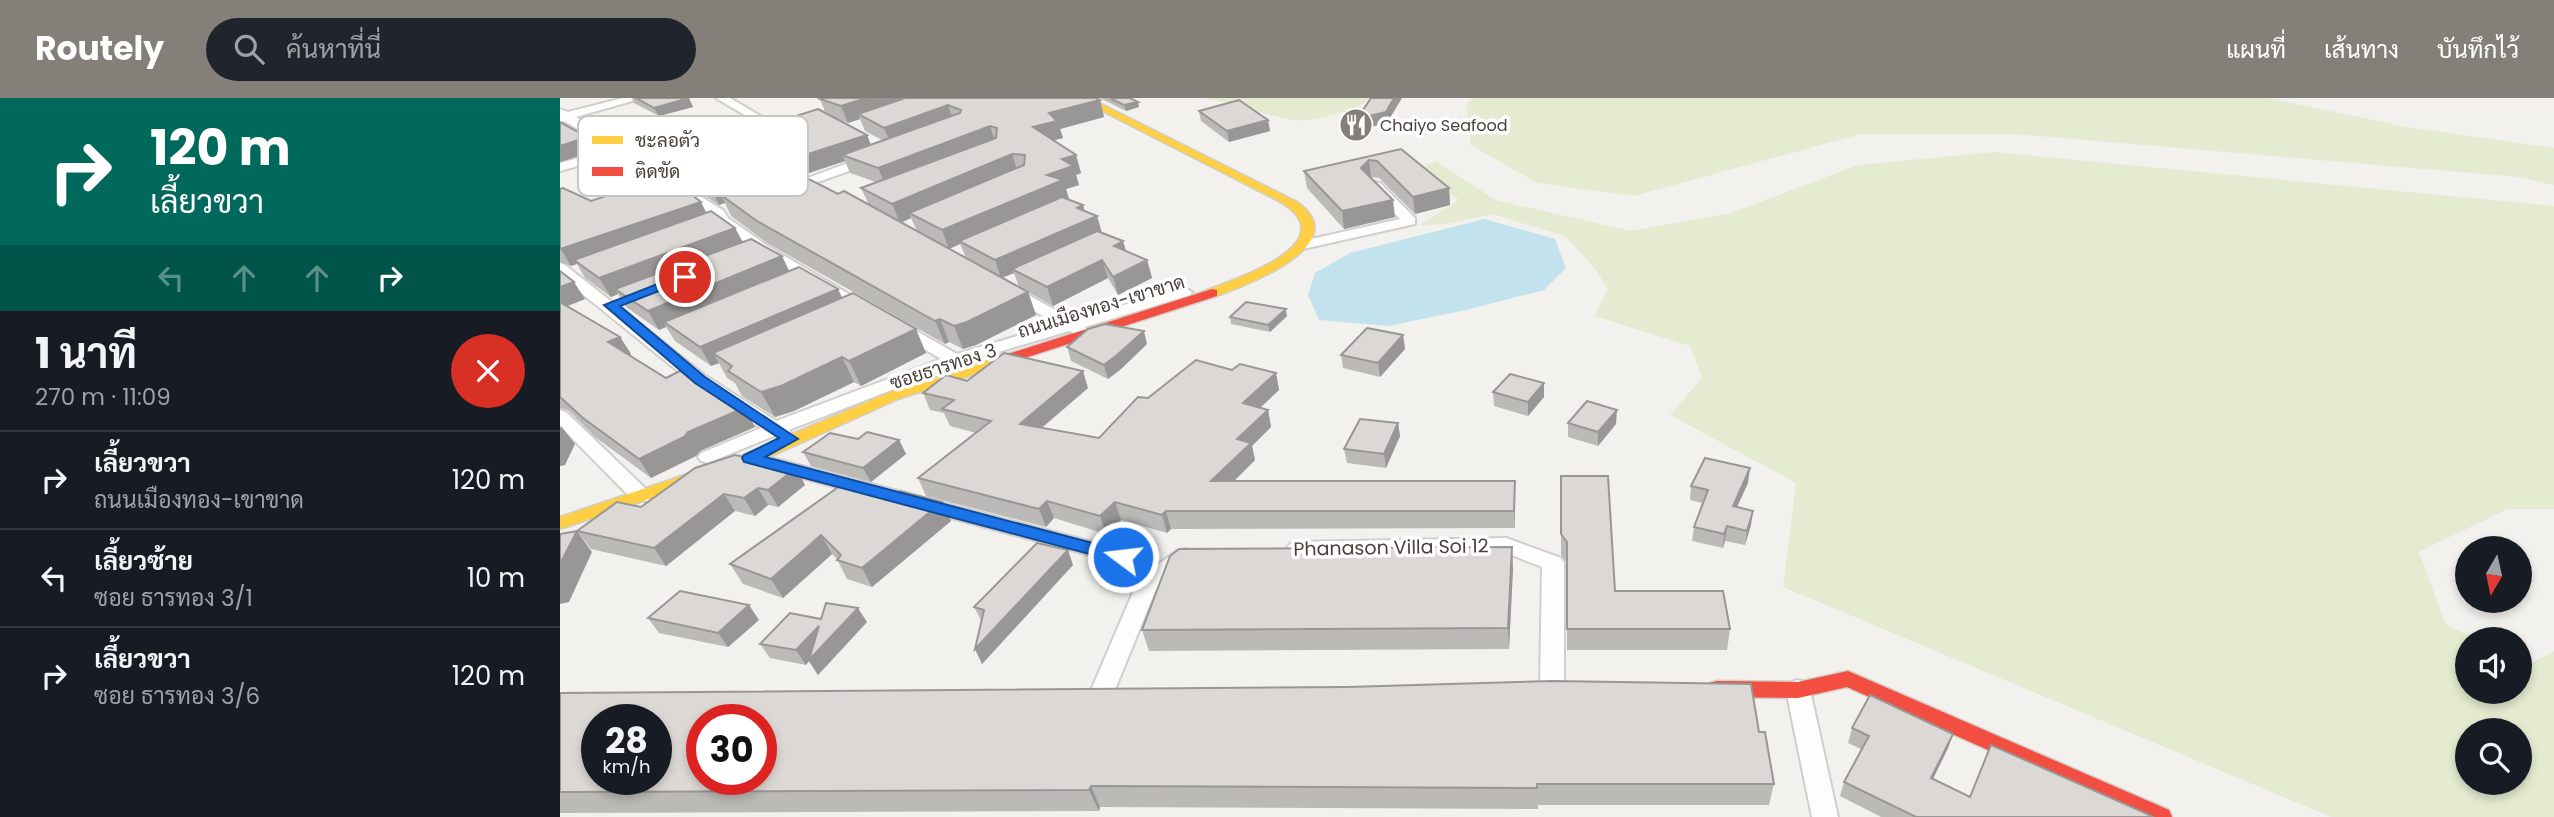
<!DOCTYPE html>
<html lang="th">
<head>
<meta charset="utf-8">
<style>
	:root { --surface:#171b24; --page:#20242c; --text:#f1f3f6; --muted:#9ea1a6; --line:#363941; --accent:#847f79 }
	body { margin:0; font-family:Poppins,Sarabun,sans-serif; background:var(--page); color:var(--text); height:100vh; display:flex; flex-direction:column; font-size:26px; white-space:nowrap }
	* { box-sizing:border-box; margin:0 }
	p { font-size:23px; color:var(--muted) }
	.icon { flex:none; width:38px; height:38px; fill:none; stroke:currentColor; stroke-width:2; stroke-linecap:round; stroke-linejoin:round }
	.map { position:relative; flex:1; overflow:hidden }
	.side { display:flex; flex-direction:column; background:var(--surface); width:560px }
	.side>* { flex:none }
	.guide { background:#00695c; color:#fff; overflow:hidden }
	.needle { width:46px; rotate:189deg }
	.buttons { position:absolute; left:1895px; top:438px; display:grid; gap:14px }
	.buttons a { display:grid; place-items:center; width:77px; height:77px; border-radius:50%; background:var(--surface); box-shadow:0 4px 10px #0003; font-size:35px }
	.speed { position:absolute; left:21px; top:606px; display:flex; gap:14px; font-size:35px; font-weight:700; text-align:center }
	.speed>* { display:grid; place-content:center; width:91px; height:91px; border-radius:50%; background:var(--surface); box-shadow:0 4px 10px #0003; line-height:1 }
	.speed small { font-size:18px; font-weight:400 }
	.speed .limit { border:10px solid #d22; background:#fff; color:#111 }
	.pin { position:absolute; display:grid; place-items:center; width:60px; height:60px; color:#fff; margin:-30px; border:4px solid #fff; border-radius:50%; box-shadow:0 2px 7px #0007 }
	.me { position:absolute; width:77px; margin:-38px; rotate:285deg; stroke-linejoin:round; filter:drop-shadow(0 0 5px #0008) }
	.turn { display:flex; align-items:center; gap:24px; height:147px; padding:0 35px; font-size:32px }
	.turn .icon { width:91px; height:91px; stroke-width:2.5 }
	.turn b { display:block; font-size:49px; line-height:60px }
	.lanes { display:flex; align-items:center; height:66px; padding:0 35px; background:#0003; justify-content:center; gap:35px; direction:ltr }
	.lanes .off { opacity:.35 }
	.round { display:grid; place-items:center; flex:none; width:74px; height:74px; border-radius:37px; background:var(--page) }
	.headline { display:flex; align-items:center; justify-content:space-between; height:119px; padding:0 35px }
	h1 { font-size:42px; font-weight:700; line-height:52px }
	ul { padding:0; list-style:none }
	li { display:flex; align-items:center; gap:21px; height:98px; padding:0 35px; border-top:2px solid var(--line) }
	li div { flex:1 }
	li b { display:block; font-size:26px }
	li em { font-style:normal }
	header { display:flex; align-items:center; gap:42px; box-sizing:border-box; height:98px; padding:0 35px; background:var(--accent); color:#fff }
	header strong { font-size:33px }
	nav { display:flex; gap:38px; margin-inline-start:auto; font-size:24px }
	.search { width:490px; height:63px; background:var(--page); display:flex; align-items:center; gap:18px; box-sizing:border-box; padding:0 24px; border-radius:38px; color:var(--muted); font-size:26px }
	main { display:flex; flex:1; min-height:0 }
	.map>svg:first-child { display:block }
	.green { fill:#e4ebd0; fill-rule:evenodd }
	.water { fill:#c2e2ed }
	.lines { fill:none; stroke-linecap:round; stroke-linejoin:round }
	.street-casing { stroke:#d1cecc; stroke-width:4 }
	.slow-casing { stroke:#d3cec6; stroke-width:3 }
	.jam-casing { stroke:#d3cec6; stroke-width:3 }
	.street { fill:#fdfdfc; fill-rule:evenodd }
	.slow { fill:#ffcf43; fill-rule:evenodd }
	.jam { fill:#f24e42; fill-rule:evenodd }
	.wall { fill:#bcbab7; fill-rule:evenodd }
	.shaded-wall { fill:#999795 }
	.building { fill:#dbd8d5; stroke:#999795; stroke-width:2; fill-rule:evenodd }
	.route { fill:#1a73e8; stroke:#114b97; stroke-width:2 }
	.labels { text-anchor:middle; stroke-width:7; stroke-linejoin:round; paint-order:stroke }
	.far-poi-label { font-size:16px; fill:#49413a; stroke:#fff; text-anchor:start }
	.street-label { font-size:19px; fill:#49413a; stroke:#fff }
	.key { fill:#fff; stroke:#c8c6c4; stroke-width:2 }
	.key-label { font-size:19px; fill:#49413a }
</style>
</head>
<body>
<header>
<strong>Routely</strong>
<div class="search"><svg class="icon" aria-label="search" viewBox="0 0 24 24"><circle cx="10" cy="10" r="6"/><path d="M15 15l6 6"/></svg>ค้นหาที่นี่</div>
<nav><a>แผนที่</a><a>เส้นทาง</a><a>บันทึกไว้</a></nav>
</header>
<main>
<section class="side">
<div class="guide">
<div class="turn"><svg class="icon" aria-label="right" viewBox="0 0 24 24"><path d="M7 20v-9h11M14 6l5 5-5 5"/></svg><div><b>120 m</b>เลี้ยวขวา</div></div>
<div class="lanes"><svg class="icon off" aria-label="left" viewBox="0 0 24 24"><path d="M17 20v-9H6M10 6l-5 5 5 5"/></svg><svg class="icon off" aria-label="ahead" viewBox="0 0 24 24"><path d="M12 20V5M6 11l6-6 6 6"/></svg><svg class="icon off" aria-label="ahead" viewBox="0 0 24 24"><path d="M12 20V5M6 11l6-6 6 6"/></svg><svg class="icon" aria-label="right" viewBox="0 0 24 24"><path d="M7 20v-9h11M14 6l5 5-5 5"/></svg></div>
</div>
<div class="headline"><div><h1>1 นาที</h1><p>270 m · 11:09</p></div><a class="round" style="background:#d93025;color:#fff"><svg class="icon" aria-label="close" viewBox="0 0 24 24"><path d="M6 6l12 12M18 6L6 18"/></svg></a></div>
<ul>
<li><svg class="icon" aria-label="right" viewBox="0 0 24 24"><path d="M7 20v-9h11M14 6l5 5-5 5"/></svg><div><b>เลี้ยวขวา</b><p>ถนนเมืองทอง-เขาขาด</p></div><em>120 m</em></li>
<li><svg class="icon" aria-label="left" viewBox="0 0 24 24"><path d="M17 20v-9H6M10 6l-5 5 5 5"/></svg><div><b>เลี้ยวซ้าย</b><p>ซอย ธารทอง 3/1</p></div><em>10 m</em></li>
<li><svg class="icon" aria-label="right" viewBox="0 0 24 24"><path d="M7 20v-9h11M14 6l5 5-5 5"/></svg><div><b>เลี้ยวขวา</b><p>ซอย ธารทอง 3/6</p></div><em>120 m</em></li>
</ul>
</section>
<div class="map">
<svg width="1994" height="719" viewBox="0 0 1994 719">
	<rect width="100%" height="100%" fill="#f3f1ee"/>
	<g class="green">
		<path d="M643,0h166c-11,14 -59,24 -76,22 -30,-5 -59,-18 -90,-22z"/>
		<path d="M913,0h795l138,29 148,21v37l-35,-8 -506,-43h-152l-227,62 -97,-13 -66,-38 -5,-41z"/>
		<path d="M1434,54l560,54v303h-47l-88,43 27,73 32,14h-10v52h52v-35l14,6 20,-11v166h-223l-548,-230 13,-104 -126,-68 32,-37 -12,-32 -96,-30 14,-26 -11,-19 -32,-35 -73,-22 -45,10 -27,1 39,-25 -41,-30 18,-9 60,39 135,31 100,-18 127,-48zM1908,632h52v52h-52z"/>
	</g>
	<path class="water" d="M924,121l71,20 11,29 -22,22 -78,20 -78,16 -69,-6 -11,-25 7,-22 35,-20z"/>
	<g class="lines">
		<defs>
			<g id="street">
				<path d="M63,0h20l-67,19 100,59v6h-10l-46,-28 -60,17v-8l52,-14 -48,-28 -4,1v-13l8,3z"/>
				<path d="M156,0h14l56,33 -10,3z"/>
				<path d="M312,56l6,4 -1,3 -87,31h-10l-2,-3z"/>
				<path d="M815,84l5,1 35,35v6l-112,25 -5,-1 -2,-3 2,-3 102,-23 -32,-33z"/>
				<path d="M123,88l40,24 5,8 38,27 108,64 -8,5 -6,-2c-34,-20 -70,-39 -104,-60 -28,-18 -50,-41 -78,-59v-6z"/>
				<path d="M0,165l5,2 141,111 70,45 165,-62 -49,-29 -2,-3 2,-3h12l53,30 100,-30 -53,-30 -2,-3 2,-3h12l57,32 111,-33 8,5 -2,3 -105,32 2,3 -2,4 -6,1 -10,-4 -101,30 -2,6 -13,-1 -164,64 3,4 -2,4 -7,2 -9,-4 -66,27 -7,-2 -3,-4 3,-4 60,-25 -67,-44 -134,-108z"/>
				<path d="M0,312l6,2 82,79 3,5 -3,5h-14l-74,-75z"/>
				<path d="M212,360l351,92 8,2 3,5 -3,5 -8,2 -358,-96 -3,-4 3,-4z"/>
				<path d="M946,440l55,20 3,5v124l-3,7 -9,3 -9,-3 -3,-7 2,-120 -38,-15 -207,4 -7,-2 -4,-5 4,-5 7,-2z"/>
				<path d="M625,451l8,2 3,5 -40,33 -46,113 -9,3 -9,-3 -3,-7 50,-117 38,-27z"/>
				<path d="M1238,582l9,3 3,7 28,127h-26l-26,-127 3,-7z"/>
			</g>
			<g id="slow">
				<path d="M517,0h12l208,104c60,43 -52,83 -80,94h-10v-6c33,-12 143,-49 70,-90z"/>
				<path d="M450,256l5,1 2,3 -2,3 -117,38 -142,64 -196,66v-12l184,-62 144,-62z"/>
			</g>
			<g id="jam">
				<path d="M652,191l5,1v6l-202,65 -5,1 -7,-4 2,-3z"/>
				<path d="M1288,573l321,139 3,7h-34l-291,-130 -49,11 -81,-1 -7,-2 -3,-6 3,-6 7,-2 81,1z"/>
			</g>
		</defs>
		<use href="#street" class="street-casing"/>
		<use href="#slow" class="slow-casing"/>
		<use href="#jam" class="jam-casing"/>
		<use href="#street" class="street"/>
		<use href="#slow" class="slow"/>
		<use href="#jam" class="jam"/>
	</g>
	<g class="wall">
		<path d="M72,0h56l5,9 -34,9 -25,-13z"/>
		<path d="M540,0h30l8,4 1,5 -13,4z"/>
		<path d="M260,1l280,1 4,17 -44,12 3,9 -9,2 22,15 5,18 -5,2 3,10 -13,4 3,10h-1l16,12 13,5 5,17 21,8 3,10 21,9 5,18 -34,17 -10,-17 -55,28 -34,-19 -5,-14 -12,5 26,14 8,23 -60,30 -13,4 -14,-7 -4,2 -178,-101 -36,-27 -6,-13 -6,2 -39,-25 -9,-16 79,-25 4,9 30,25 85,32 -8,-17 15,-6 -26,-9 -5,-12 -39,13 -44,-29 -7,-16 71,-15zM277,21l11,4 12,-4 5,12 17,9 -11,5 -4,-10zM351,120l6,13 -16,-8zM400,146l6,14 -17,-9z"/>
		<path d="M639,13l69,9 2,11 -41,11 -28,-21z"/>
		<path d="M841,51l48,39 1,17 -35,9 -36,-36 -8,-1 24,40 -51,12 -37,-41 -3,-17z"/>
		<path d="M0,91l31,12 116,12 28,15 7,14 40,14 7,15 53,27 84,55 -65,33 -7,-4 -60,29 -19,6 -33,-21 -7,-13 -8,-5 -8,-15 -8,3 -36,-25 -9,-14 -7,3 -33,-23 -8,-13 -7,3 -26,-19 -8,-14 -6,2 -11,-4z"/>
		<path d="M0,173l25,28 -18,7 53,31 11,17 -2,1 37,23 78,30 11,19 -55,24 -4,5 -45,22 -56,-41 -27,-27 -8,-2z"/>
		<path d="M727,218l-17,16 -39,-8 -1,-7z"/>
		<path d="M843,237l2,14 -25,28 -37,-9 -2,-13z"/>
		<path d="M587,246l-26,25 -13,10 -37,-18 -4,-14z"/>
		<path d="M672,272l44,3 3,17 -19,18 8,2 3,17 -19,19 3,14 -21,21h281v47l-344,1 -4,4 -46,-13 -15,14 -52,-16 -8,9 -120,-31 -8,-18 58,-45 -26,-7 -6,-13 -14,-3 -7,-17 44,-12 121,7 -46,40 57,10 49,-40z"/>
		<path d="M984,285v14l-16,19 -34,-10 -1,-14z"/>
		<path d="M838,325l2,13 -14,32 -39,-5 -3,-14z"/>
		<path d="M1008,325l48,1 -18,22 -30,-9z"/>
		<path d="M298,341l41,1 7,14 -35,28 -60,-16 -8,-14z"/>
		<path d="M135,370l110,17 -27,22 -10,-2 -13,11 -20,-5 -69,55 -75,-17 -14,-18 64,-24z"/>
		<path d="M1001,378l54,115 115,38 -3,21h-160v-87l-6,-8z"/>
		<path d="M1188,385l-11,24 14,18 -6,20 -20,-4 -2,7 -31,-7 2,-14 8,-24 -12,-3 1,-14z"/>
		<path d="M332,400l50,4 9,19 -79,66 -25,-8 -10,-20 -5,-5 -49,44 -40,-14 -13,-20z"/>
		<path d="M513,467l-91,99v-42l-8,-15z"/>
		<path d="M953,470l-4,81 -360,2 -7,-21z"/>
		<path d="M88,520l111,2 -31,27 -69,-14z"/>
		<path d="M261,521l46,3 -49,53 -9,-14 -3,4 -36,-7 -10,-14z"/>
		<path d="M0,595l1199,39 15,52 -5,21h-231v4l-438,-2 -1,4 -539,2z"/>
		<path d="M1292,630l101,6 -5,14 -15,31 37,18 184,20h-273l-41,-21 4,-14 17,-33 -13,-6z"/>
	</g>
	<g class="shaded-wall">
		<path d="M129,0l4,9 -34,9 -5,-8z"/>
		<path d="M306,0h48l-56,16 2,5 -12,4 -7,-17z"/>
		<path d="M834,0h8l-15,25 -28,7 -2,-11z"/>
		<path d="M540,2l4,17 -44,12 3,9 -24,6 -6,-17 16,-14z"/>
		<path d="M578,4l1,5 -13,4 -2,-6z"/>
		<path d="M388,7l6,18 -63,22 -7,-17z"/>
		<path d="M708,22l2,11 -41,11 -2,-11z"/>
		<path d="M430,28l6,18 -110,42 -8,-18z"/>
		<path d="M307,37l6,16 -31,4 3,6 -39,13 -7,-17z"/>
		<path d="M27,39l8,14 -35,11v-16z"/>
		<path d="M452,56l6,19 -109,40 2,5 -11,5 -8,-19z"/>
		<path d="M516,57l5,18 -5,2 3,10 -13,4 3,10 -106,44 -4,-2 1,3 -11,5 -7,-19 105,-55 15,-16z"/>
		<path d="M809,62l2,17 -8,7 -2,-16z"/>
		<path d="M220,67l8,16 -67,14 4,8 -6,2 -8,-17z"/>
		<path d="M889,90l1,17 -35,9 -2,-17z"/>
		<path d="M833,102l2,17 -51,12 -2,-18z"/>
		<path d="M141,104l8,16 -135,42 3,4 -6,2 -10,-17z"/>
		<path d="M523,107l4,15 10,-4 5,18 -90,35 2,4 -13,5 -6,-18z"/>
		<path d="M175,130l10,18 -130,43 3,5 -7,3 -12,-19z"/>
		<path d="M563,143l5,18 -14,-13z"/>
		<path d="M222,158l9,19 -127,47 2,5 -7,3 -11,-19z"/>
		<path d="M542,162l6,18 -55,28 -6,-19z"/>
		<path d="M587,162l5,18 -34,17 -5,-18z"/>
		<path d="M14,184l11,17 -25,10v-22z"/>
		<path d="M278,191l9,19 -134,45 6,10 -8,3 -11,-19z"/>
		<path d="M468,194l8,23 -60,30 -13,4 -9,-23z"/>
		<path d="M726,211l1,7 -17,16 -2,-7z"/>
		<path d="M380,221l9,23 -4,2 -10,-23z"/>
		<path d="M356,231l10,24 -65,33 -12,-25z"/>
		<path d="M584,233l3,13 -26,25 -13,10 -4,-14z"/>
		<path d="M843,237l2,14 -25,28 -2,-14z"/>
		<path d="M60,239l11,17 -12,6 -11,-18z"/>
		<path d="M282,259l12,25 -60,29 -19,6 -14,-25z"/>
		<path d="M523,273l5,17 -62,53 -6,-17z"/>
		<path d="M716,275l3,17 -32,30 -4,-17z"/>
		<path d="M984,285v14l-16,19v-14z"/>
		<path d="M184,310l11,19 -55,24 -4,5 -45,22 -12,-19 49,-27z"/>
		<path d="M708,312l3,17 -19,19 3,14 -39,39 -5,-18 26,-42z"/>
		<path d="M1057,312l-1,14 -18,22v-14z"/>
		<path d="M838,325l2,13 -14,32 -2,-14z"/>
		<path d="M1,328l14,18 -10,21 -5,1v-37z"/>
		<path d="M339,342l7,14 -35,28 -8,-14z"/>
		<path d="M236,370l9,17 -27,22 -10,-17z"/>
		<path d="M1190,370l-2,15 -17,37 2,-14z"/>
		<path d="M955,383v47l-1,-17z"/>
		<path d="M198,390l10,17 -13,11 -11,-18z"/>
		<path d="M164,396l11,17 -69,55 -12,-18z"/>
		<path d="M487,403l7,17 -8,9 -7,-18z"/>
		<path d="M382,404l9,19 -79,66 -10,-19z"/>
		<path d="M555,404l6,18 -15,14 -6,-18z"/>
		<path d="M606,413l5,18 -4,4 -5,-18z"/>
		<path d="M1193,413l-2,14 -6,20 2,-14z"/>
		<path d="M1167,428l-2,15 -2,7 1,-14z"/>
		<path d="M17,433l15,21 -23,50 -9,2v-40z"/>
		<path d="M261,437l11,19 -49,44 -12,-19z"/>
		<path d="M952,449l1,21 -4,81 -1,-21z"/>
		<path d="M508,452l5,15 -91,99 -7,-15z"/>
		<path d="M189,507l10,15 -31,27 -10,-14z"/>
		<path d="M298,510l9,14 -49,53 -9,-14 -3,4 -10,-15 23,-24z"/>
		<path d="M1393,636l-5,14 -22,45 5,-15z"/>
		<path d="M531,688l9,21 -1,4 -10,-21z"/>
	</g>
	<g class="building">
		<path d="M76,0h53l-35,10z"/>
		<path d="M264,0h42l-25,8 -21,-7z"/>
		<path d="M345,0h191l4,2 -51,13 8,8 -24,6 43,28 -14,4 11,7 -26,9 16,5 -121,50 -33,-17 115,-48 1,-10 -13,-1 -120,50 -31,-16 135,-50 1,-10 -7,-2 -112,42 -36,-13 118,-42 1,-3 -13,-5 -64,23 -26,-14z"/>
		<path d="M550,0h20l8,4 -14,3z"/>
		<path d="M811,0h23l-8,14 -29,7z"/>
		<path d="M679,2l29,20 -41,11 -28,-20z"/>
		<path d="M258,11l49,26 -68,22 -44,-28z"/>
		<path d="M0,24l27,15 -27,9z"/>
		<path d="M841,51l48,39 -36,9 -36,-36 -8,-1 -8,8 32,32 -51,11 -38,-40z"/>
		<path d="M231,72l47,24 6,-3 184,101 -61,30 -13,4 -14,-7 -5,2 -178,-100 -36,-26z"/>
		<path d="M107,78l34,26 -141,47v-60l3,-1 28,13z"/>
		<path d="M502,99l21,8 -6,3 20,8 -102,44 -36,-19z"/>
		<path d="M151,113l24,17 -136,50 -25,-18z"/>
		<path d="M537,133l26,10 -9,5 33,14 -34,17 -11,-17 -55,27 -35,-18z"/>
		<path d="M191,141l31,17 -134,55 -33,-22z"/>
		<path d="M239,169l39,22 -138,58 -36,-25z"/>
		<path d="M0,173l14,11 -14,5z"/>
		<path d="M293,195l63,36 -67,32 -7,-4 -61,29 -20,6 -33,-21 4,-5 -19,-13z"/>
		<path d="M0,204l60,35 -12,5 58,36 14,-7 64,37 -56,24 -4,5 -45,22 -56,-41 -23,-21z"/>
		<path d="M686,204l40,7 -18,16 -38,-8z"/>
		<path d="M545,226l39,7 -27,24 -13,10 -37,-18 21,-18z"/>
		<path d="M807,230l36,7 -25,28 -37,-8z"/>
		<path d="M444,255l79,18 -63,53 79,14 39,-41 10,1 48,-38 36,10 8,-6 36,9 -33,30 25,7 -31,29 14,4 -40,38h304l-1,30h-348l-4,4 -47,-13 -15,14 -53,-15 -8,8 -121,-31 73,-57 -49,-12 12,-9 -31,-7 23,-18 21,6z"/>
		<path d="M950,276l34,9 -16,19 -35,-10z"/>
		<path d="M1027,303l30,9 -19,22 -30,-9z"/>
		<path d="M800,321l38,4 -14,31 -40,-5z"/>
		<path d="M307,334l32,8 -36,28 -60,-16 27,-19 28,6z"/>
		<path d="M175,357l61,13 -28,22 -10,-2 -14,10 -20,-4 -70,54 -77,-17 40,-29 24,5 54,-39z"/>
		<path d="M1145,360l45,10 -17,38 20,5 -6,20 -20,-5 -3,8 -30,-7 14,-37 -17,-4z"/>
		<path d="M1001,378h47l7,115h108l7,38h-163v-87l-6,-8z"/>
		<path d="M284,385l48,15 8,-7 42,11 -80,66 -25,-8 4,-5 -20,-20 -50,44 -41,-15z"/>
		<path d="M17,433l-17,33v-30z"/>
		<path d="M477,445l31,7 -93,99 9,-39 -10,-3z"/>
		<path d="M952,449l-4,81 -366,2 28,-74 9,-7z"/>
		<path d="M120,493l69,14 -31,28 -70,-15z"/>
		<path d="M266,505l32,5 -49,52 10,-34 -23,24 -36,-6 30,-31 31,6z"/>
		<path d="M992,583l199,3 8,48h6l9,52h-237v4l-446,-2 -2,4 -529,2v-99l787,-6zM37,621h59v60h-59zM142,621h59v60h-59z"/>
		<path d="M1310,597l83,39 -22,44 39,19 21,-52 163,72h-238l-72,-35 25,-46 -17,-8z"/>
	</g>
	<path class="route" d="M125,175l7,4 -2,2 -70,27 85,71 93,62 -33,18 358,94 8,6 -2,5 -6,1 -379,-101 -2,-4 2,-3 35,-17 -84,-55 -91,-78z"/>
	<defs>
		<symbol id="restaurant-disc" viewBox="-11 -11 22 22"><circle r="9.5" fill="#847f79" stroke="#fff"/><path d="M-5-6h1v4h1v-4h1v4h1v-4h1v5L-1.5 .5V6h-2V.5L-5-1ZM5-6V6H3V1.5H1.5Q1.5-4 5-6Z" fill="#fff"/></symbol>
	</defs>
	<g fill-rule="evenodd">
		<use href="#restaurant-disc" x="777" y="8" width="38" height="38"/>
	</g>
	<g class="labels">
		<g class="far-poi-label">
			<text x="820" y="33">Chaiyo Seafood</text>
		</g>
		<g class="street-label">
			<text transform="translate(541 208) rotate(-17)" y="7">ถนนเมืองทอง-เขาขาด</text>
			<text transform="translate(383 268) rotate(-18)" y="7">ซอยธารทอง 3</text>
			<text transform="translate(831 449) rotate(-1)" y="7">Phanason Villa Soi 12</text>
		</g>
	</g>
	<rect x="18" y="18" width="230" height="80" rx="10" class="key"/>
	<rect x="32" y="38" width="31" height="8" fill="#ffcf43"/>
	<rect x="32" y="69" width="31" height="9" fill="#f24e42"/>
	<g class="key-label">
		<text x="75" y="49">ชะลอตัว</text>
		<text x="75" y="80">ติดขัด</text>
	</g>
</svg>
<div class="buttons">
<a><svg class="needle" viewBox="-14 -14 28 28"><path d="M0-13l5 13h-10z" fill="#e53935"/><path d="M0 13l5-13h-10z" fill="#9ea1a6"/></svg></a>
<a><svg class="icon" aria-label="sound" viewBox="0 0 24 24"><path d="M4 9h4l5-4v14l-5-4H4zM17 9q2 3 0 6"/></svg></a>
<a><svg class="icon" aria-label="search" viewBox="0 0 24 24"><circle cx="10" cy="10" r="6"/><path d="M15 15l6 6"/></svg></a>
</div>
<div class="speed"><div>28<small>km/h</small></div><div class="limit">30</div></div>
<div class="pin" style="left:125px;top:179px;background:#d93025"><svg class="icon" aria-label="arrive" viewBox="0 0 24 24"><path d="M6 21V4h12l-3 4 3 4H6"/></svg></div>
<svg class="me" style="left:563px;top:459px" viewBox="-20 -20 40 40"><circle r="17" fill="#1a73e8" stroke="#fff" stroke-width="3"/><path d="M0-11L8 9 0 5-8 9z" fill="#fff"/></svg>
</div>
</main>
</body>
</html>
